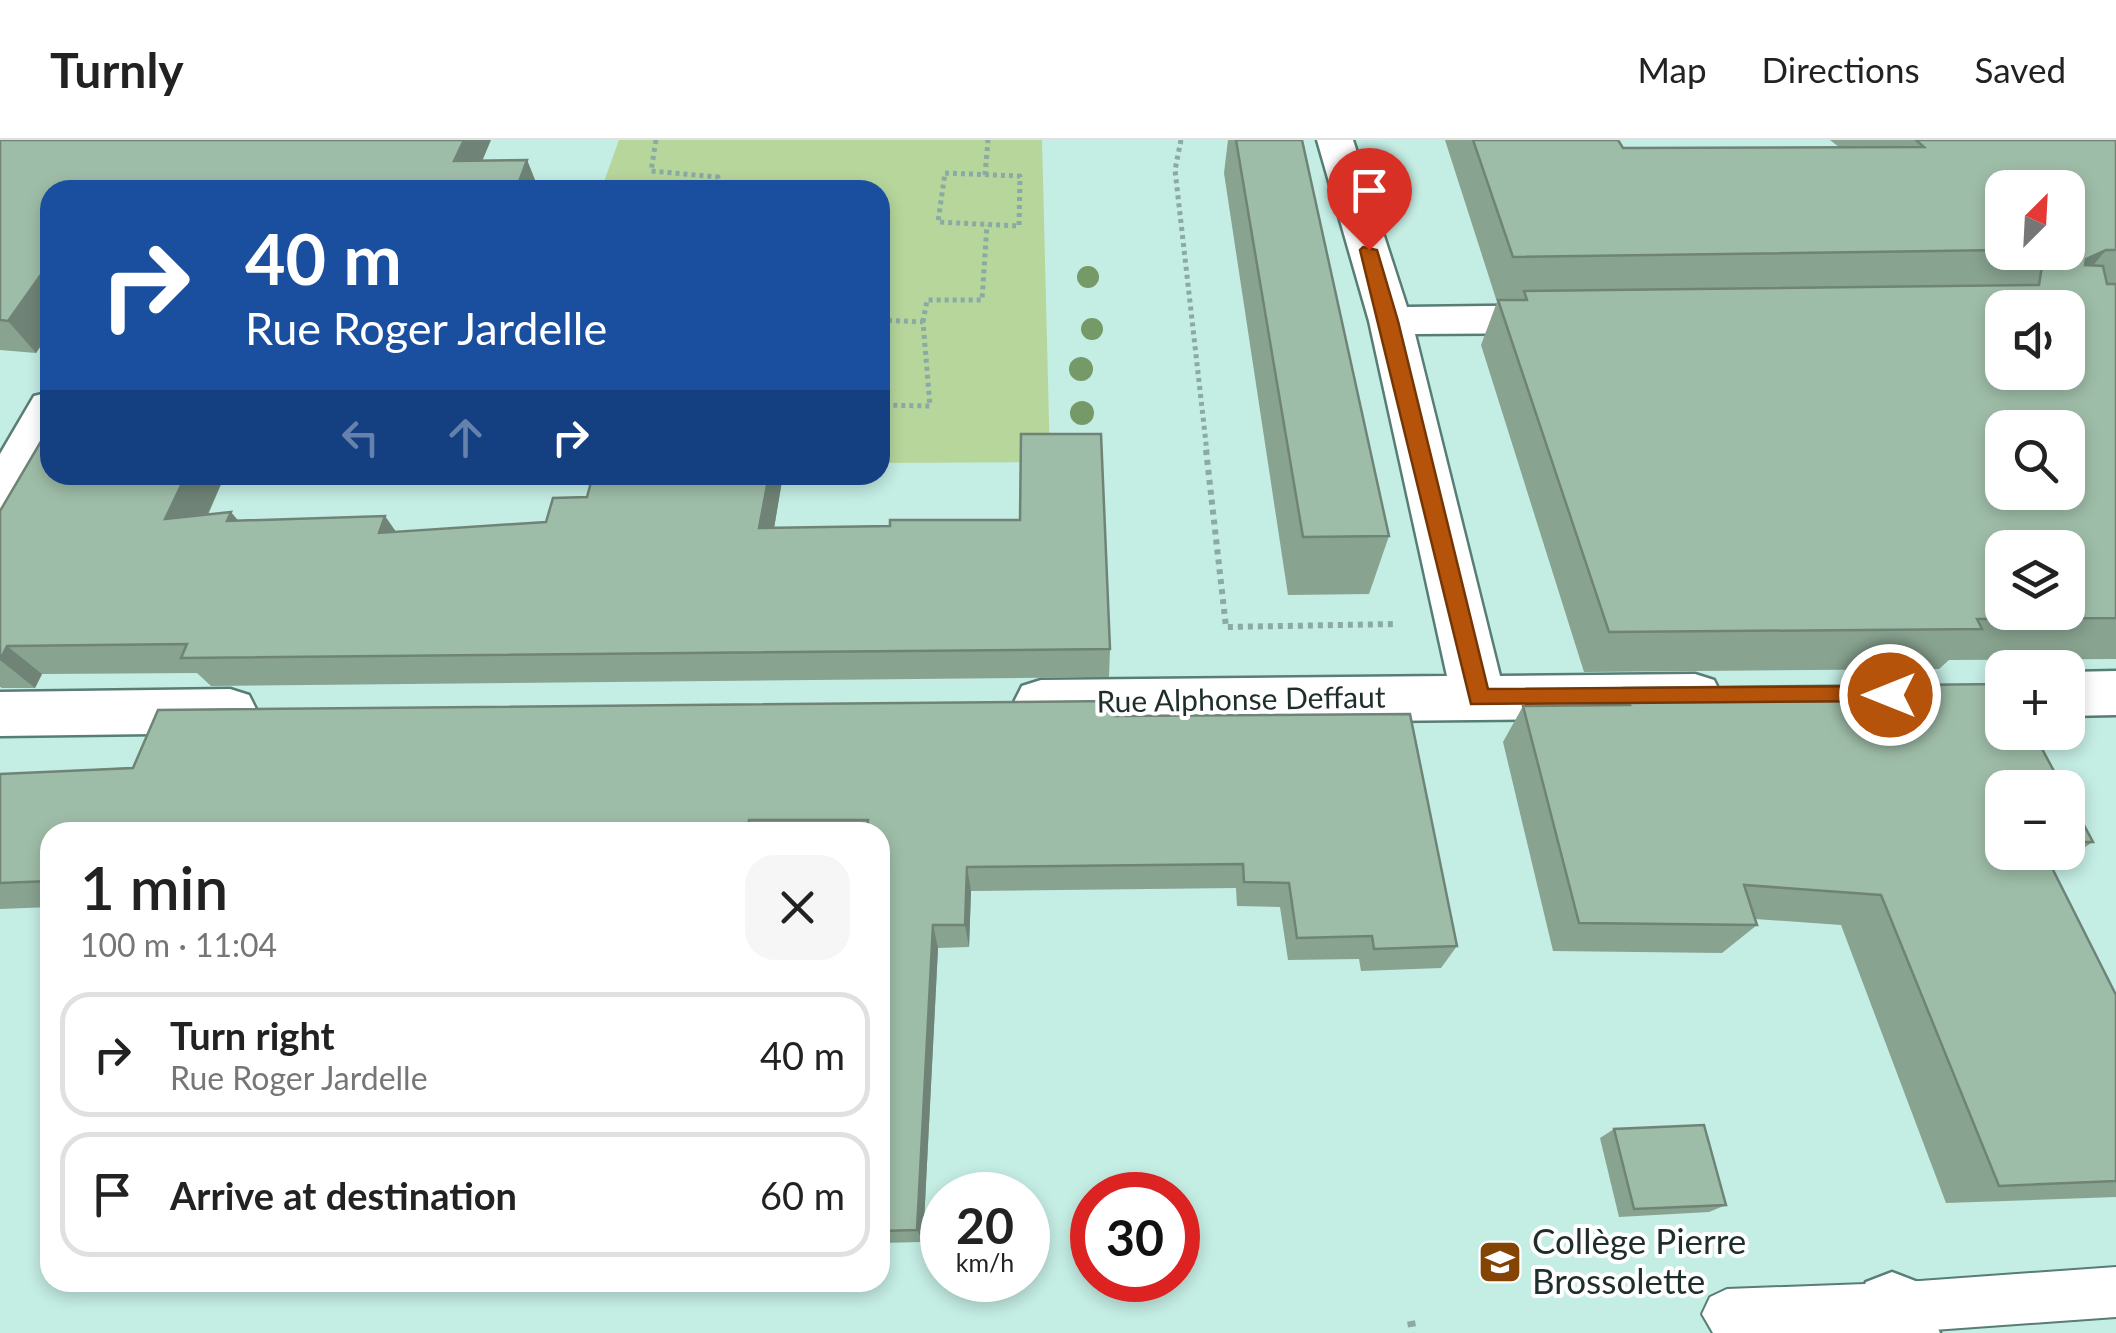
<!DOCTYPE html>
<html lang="en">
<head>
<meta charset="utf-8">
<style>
	:root { --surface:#fff; --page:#f6f6f6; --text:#222; --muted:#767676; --line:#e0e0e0 }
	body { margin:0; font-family:Lato,sans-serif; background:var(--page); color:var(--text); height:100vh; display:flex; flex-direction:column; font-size:38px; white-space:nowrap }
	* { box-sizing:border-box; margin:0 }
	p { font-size:32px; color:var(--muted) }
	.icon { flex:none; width:55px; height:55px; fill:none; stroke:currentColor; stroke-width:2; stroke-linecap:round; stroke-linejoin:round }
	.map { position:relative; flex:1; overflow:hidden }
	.details { position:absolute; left:40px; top:682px; width:850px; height:470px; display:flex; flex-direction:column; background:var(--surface); border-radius:30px; box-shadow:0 5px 15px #0003 }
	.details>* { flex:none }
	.hud { position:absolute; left:40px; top:40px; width:850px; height:305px; border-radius:30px; box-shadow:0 5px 15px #0003; background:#1a4fa0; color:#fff; overflow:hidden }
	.needle { width:65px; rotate:24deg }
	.buttons { position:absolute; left:1985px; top:30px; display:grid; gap:20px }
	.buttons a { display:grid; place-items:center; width:100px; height:100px; border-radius:20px; background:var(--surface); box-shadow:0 5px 15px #0003; font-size:50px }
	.speed { position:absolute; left:920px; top:1032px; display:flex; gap:20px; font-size:50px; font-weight:700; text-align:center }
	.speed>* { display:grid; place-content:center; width:130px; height:130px; border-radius:50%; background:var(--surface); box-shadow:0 5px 15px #0003; line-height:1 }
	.speed small { font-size:25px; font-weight:400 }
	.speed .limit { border:15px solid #d22; background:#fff; color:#111 }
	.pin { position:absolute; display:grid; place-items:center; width:85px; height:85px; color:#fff; margin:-102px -42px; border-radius:50% 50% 50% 0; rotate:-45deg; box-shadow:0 0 10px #0007 }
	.pin .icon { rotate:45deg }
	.me { position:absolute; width:110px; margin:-55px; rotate:270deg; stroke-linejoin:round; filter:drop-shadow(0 0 8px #0008) }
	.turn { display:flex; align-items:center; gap:35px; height:210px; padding:0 40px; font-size:45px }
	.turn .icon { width:130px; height:130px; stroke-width:2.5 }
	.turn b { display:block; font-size:70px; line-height:85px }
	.lanes { display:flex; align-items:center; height:95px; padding:0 40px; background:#0003; justify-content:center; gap:50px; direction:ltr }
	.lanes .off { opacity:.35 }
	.round { display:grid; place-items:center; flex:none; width:105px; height:105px; border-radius:30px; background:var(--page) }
	.headline { display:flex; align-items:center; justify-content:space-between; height:170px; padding:0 40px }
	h1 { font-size:60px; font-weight:600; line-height:75px }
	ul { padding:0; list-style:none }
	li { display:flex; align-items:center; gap:30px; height:125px; margin:0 20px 15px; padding:0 20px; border:5px solid var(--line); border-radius:30px }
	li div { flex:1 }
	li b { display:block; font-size:38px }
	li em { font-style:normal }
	header { display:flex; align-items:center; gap:60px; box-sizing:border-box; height:140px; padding:0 50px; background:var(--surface); border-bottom:2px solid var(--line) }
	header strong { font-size:48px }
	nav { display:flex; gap:55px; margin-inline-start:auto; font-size:35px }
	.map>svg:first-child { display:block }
	.green { fill:#b7d69c }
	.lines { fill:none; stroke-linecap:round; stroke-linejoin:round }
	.service-casing { stroke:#577d75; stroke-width:4 }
	.minor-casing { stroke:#577d75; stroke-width:5 }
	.path-far2 { stroke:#8aaaa3; stroke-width:5; stroke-dasharray:4 4; stroke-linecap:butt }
	.path-far1 { stroke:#8aaaa3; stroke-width:6; stroke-dasharray:5 5; stroke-linecap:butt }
	.path { stroke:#8aaaa3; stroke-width:8; stroke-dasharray:6 6; stroke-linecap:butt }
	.service { fill:#fff; fill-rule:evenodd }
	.minor { fill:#fff; fill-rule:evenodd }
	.tree { fill:#759a67 }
	.wall { fill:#88a390; fill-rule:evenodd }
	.shaded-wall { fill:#6f8476 }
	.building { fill:#9ebda8; stroke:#6f8476; stroke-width:2.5; fill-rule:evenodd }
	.route { fill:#b45309; stroke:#753606; stroke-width:2.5 }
	.labels { text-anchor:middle; stroke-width:8; stroke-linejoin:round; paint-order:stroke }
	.street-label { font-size:30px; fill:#1e2e2b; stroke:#fff }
	.near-poi-label { font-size:35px; fill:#1e2e2b; stroke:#fff; text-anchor:start }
</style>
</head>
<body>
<header>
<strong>Turnly</strong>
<nav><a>Map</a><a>Directions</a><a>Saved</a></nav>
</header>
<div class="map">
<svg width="2116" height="1193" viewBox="0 0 2116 1193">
	<rect width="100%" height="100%" fill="#c4ede4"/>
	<path class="green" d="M619,0h423l8,322 -170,1v-273h-279z"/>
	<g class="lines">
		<defs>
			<path id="service" d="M2116,1127v50l-224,16h-179l-11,-19 8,-17 17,-8 165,-6z"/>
			<g id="minor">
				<path d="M1317,0h36l54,167 158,-2 15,4 6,10 -6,10 -15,4 -150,1 85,342 195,-2 19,6 8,16 -8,16 -19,6 -654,6 -19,-6 -8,-16 8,-16 19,-6 406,-4 -78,-355z"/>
				<path d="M50,252v56l-33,59 -17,5v-58l34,-58z"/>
				<path d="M2116,531v44l-48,1v-44z"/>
				<path d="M230,549l19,6 8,16 -8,16 -19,6 -230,3v-44z"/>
				<path d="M1892,1132l26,10 22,51h-74l-10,-25 10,-26z"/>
			</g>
		</defs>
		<use href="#service" class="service-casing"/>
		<use href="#minor" class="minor-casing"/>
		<g class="path-far2">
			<path d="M656,0l-5,31 67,6 -3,13"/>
			<path d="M1181,0l-6,30 32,282"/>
			<path d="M945,33l75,3 -1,50 -81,-4z"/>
			<path d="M985,35l3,-35"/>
			<path d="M880,180l43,2 7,84 -50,-1"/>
			<path d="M923,182l4,-22h55l5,-75"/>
		</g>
		<path class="path-far1" d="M1206,310l20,177 169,-3"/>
		<path class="path" d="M1411,1181l2,12"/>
		<use href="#service" class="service"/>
		<use href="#minor" class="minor"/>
	</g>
	<g class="tree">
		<circle cx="1088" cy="137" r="11"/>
		<circle cx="1092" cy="189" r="11"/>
		<circle cx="1081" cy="229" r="12"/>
		<circle cx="1082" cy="273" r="12"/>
	</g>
	<g class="wall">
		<path d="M0,0l482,21 45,-1 12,30h-489v142l-14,21 -36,-3z"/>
		<path d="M1228,0h74l87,396 -20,58 -81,1 -64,-422z"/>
		<path d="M1445,0h173l5,8 216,-1 -9,-7h286v519l-167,1 -10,9 -355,3 -103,-327 16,-43zM2002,48l66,64h-66z"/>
		<path d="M50,335h175l-17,40 30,6 158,11 150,-10 41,-25 6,-22h190l-9,53 336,121 -1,28 -898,9 -14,-13 -155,1 -7,14h-33l-2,-1v-176z"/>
		<path d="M1624,548l378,164h66v-57l25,47 -41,26 64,127v202l-170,6 -105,-278 -86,-6 2,6 -35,28 -169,-2 -50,-209 20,-36h89z"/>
		<path d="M1114,576l343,230 -16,22 -80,3 -2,-12 -71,1 -8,-53 -43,-1 -1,-18 -265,3 -2,56 -31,1 -15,294 -43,1v-411h-830v75l-50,2v-135z"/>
		<path d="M1614,989l112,76 -17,7 -90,5 -19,-79z"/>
	</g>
	<g class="shaded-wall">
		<path d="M464,0h27l-21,50 -16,-29z"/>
		<path d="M527,20l12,30h-23z"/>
		<path d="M2106,110l-38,45 18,-36z"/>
		<path d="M50,122v70l-14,21 -28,-32z"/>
		<path d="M186,335h39l-33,74 -27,-30z"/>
		<path d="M769,335h14l-14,83 -10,-30z"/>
		<path d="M231,372l25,30 -29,-21z"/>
		<path d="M385,376l21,30 -27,-13z"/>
		<path d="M7,506l35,28 -7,14 -35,-28z"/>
		<path d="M749,680l6,12h-8z"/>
		<path d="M967,727l4,24 -2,56 -4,-22z"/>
		<path d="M933,785l5,23 -15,294 -6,-12z"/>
	</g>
	<g class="building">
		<path d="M0,0h464l-10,21 73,-1 -11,30h-466v72l-42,59 -8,-1z"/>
		<path d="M1236,0h66l87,396 -86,1z"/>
		<path d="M1473,0h145l5,8 301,-1 -8,-7h200v110h-10l-20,9 -1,6 18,1 4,18h9v334l-139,1 5,10 -373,3 -111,-332h29l-3,-9 515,-6 3,-19h15l3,-5 -6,-7 -5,-2h19v-64h-66v62l-489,7zM2002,168h66v64h-66zM2002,288h66v64h-66zM2002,408h66v64h-66z"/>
		<path d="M50,286v49h136l-21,44 66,-7 -4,9 158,-5 -6,17 167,-11 7,-24 34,-1 6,-22h176l-10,53 131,-2v-6h130l1,-86h80l9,215 -929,9 6,-14 -180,2 -7,14v-149z"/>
		<path d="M2002,544v48h31l30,56h-61v64h42l72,143v186l-117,5 -118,-291 -137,-10 13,40 -178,-2 -56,-217 107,-1 -6,-17z"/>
		<path d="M1113,561l1,15 296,-2 47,232 -83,3 -2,-13 -75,2 -8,-55 -45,-1 -1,-18 -276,3 -2,58h-32l-16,305 -37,1v-399h-13l1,-12h-119l-2,12h-697v49l-50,2v-109l133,-6 25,-58z"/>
		<path d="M2068,655l25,47h-25z"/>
		<path d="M1704,985l22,80 -92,4 -20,-80z"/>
	</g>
	<path class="route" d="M1363,107l14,3 21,71 90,368 402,-3 11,9 -3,6 -427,3 -111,-454z"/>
	<defs>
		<symbol id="school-square" viewBox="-11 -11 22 22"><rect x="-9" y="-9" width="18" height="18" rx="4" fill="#834404" stroke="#fff"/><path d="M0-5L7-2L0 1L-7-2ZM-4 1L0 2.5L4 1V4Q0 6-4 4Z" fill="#fff"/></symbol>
	</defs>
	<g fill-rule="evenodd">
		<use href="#school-square" x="1475" y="1097" width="50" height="50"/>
	</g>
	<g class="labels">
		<g class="street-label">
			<text transform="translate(1241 560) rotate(-1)" y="10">Rue Alphonse Deffaut</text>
		</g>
		<g class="near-poi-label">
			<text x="1532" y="1114">Collège Pierre<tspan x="1532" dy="40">Brossolette</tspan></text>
		</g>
	</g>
</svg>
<div class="buttons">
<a><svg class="needle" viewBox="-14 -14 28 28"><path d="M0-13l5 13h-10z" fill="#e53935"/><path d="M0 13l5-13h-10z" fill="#767676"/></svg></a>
<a><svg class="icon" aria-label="sound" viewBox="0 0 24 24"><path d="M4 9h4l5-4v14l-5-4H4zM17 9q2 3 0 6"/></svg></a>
<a><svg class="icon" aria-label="search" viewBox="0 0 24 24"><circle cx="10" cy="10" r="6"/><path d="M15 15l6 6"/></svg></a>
<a><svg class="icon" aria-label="layers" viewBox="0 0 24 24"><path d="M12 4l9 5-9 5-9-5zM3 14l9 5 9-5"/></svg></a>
<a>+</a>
<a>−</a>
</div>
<div class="speed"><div>20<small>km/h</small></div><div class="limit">30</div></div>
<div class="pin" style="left:1369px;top:110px;background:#d93025"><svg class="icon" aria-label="arrive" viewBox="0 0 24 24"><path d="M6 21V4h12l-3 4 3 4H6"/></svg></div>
<svg class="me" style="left:1890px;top:555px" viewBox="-20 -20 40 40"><circle r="17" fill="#b45309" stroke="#fff" stroke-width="3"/><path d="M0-11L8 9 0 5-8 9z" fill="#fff"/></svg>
<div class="hud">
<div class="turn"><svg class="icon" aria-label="right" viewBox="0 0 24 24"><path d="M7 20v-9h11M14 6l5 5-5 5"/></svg><div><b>40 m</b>Rue Roger Jardelle</div></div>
<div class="lanes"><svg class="icon off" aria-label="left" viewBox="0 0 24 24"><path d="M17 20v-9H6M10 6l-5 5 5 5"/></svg><svg class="icon off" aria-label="ahead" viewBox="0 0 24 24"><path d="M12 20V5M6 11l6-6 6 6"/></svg><svg class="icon" aria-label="right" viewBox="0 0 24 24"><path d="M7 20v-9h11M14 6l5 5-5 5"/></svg></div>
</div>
<section class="details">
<div class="headline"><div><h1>1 min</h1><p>100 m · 11:04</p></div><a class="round"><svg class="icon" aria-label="close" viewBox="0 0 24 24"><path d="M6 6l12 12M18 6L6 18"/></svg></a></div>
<ul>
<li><svg class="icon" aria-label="right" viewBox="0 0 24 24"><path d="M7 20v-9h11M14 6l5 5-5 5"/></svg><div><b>Turn right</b><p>Rue Roger Jardelle</p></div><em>40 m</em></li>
<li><svg class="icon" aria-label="arrive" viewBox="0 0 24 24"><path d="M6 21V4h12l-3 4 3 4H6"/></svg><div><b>Arrive at destination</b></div><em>60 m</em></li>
</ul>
</section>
</div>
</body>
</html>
